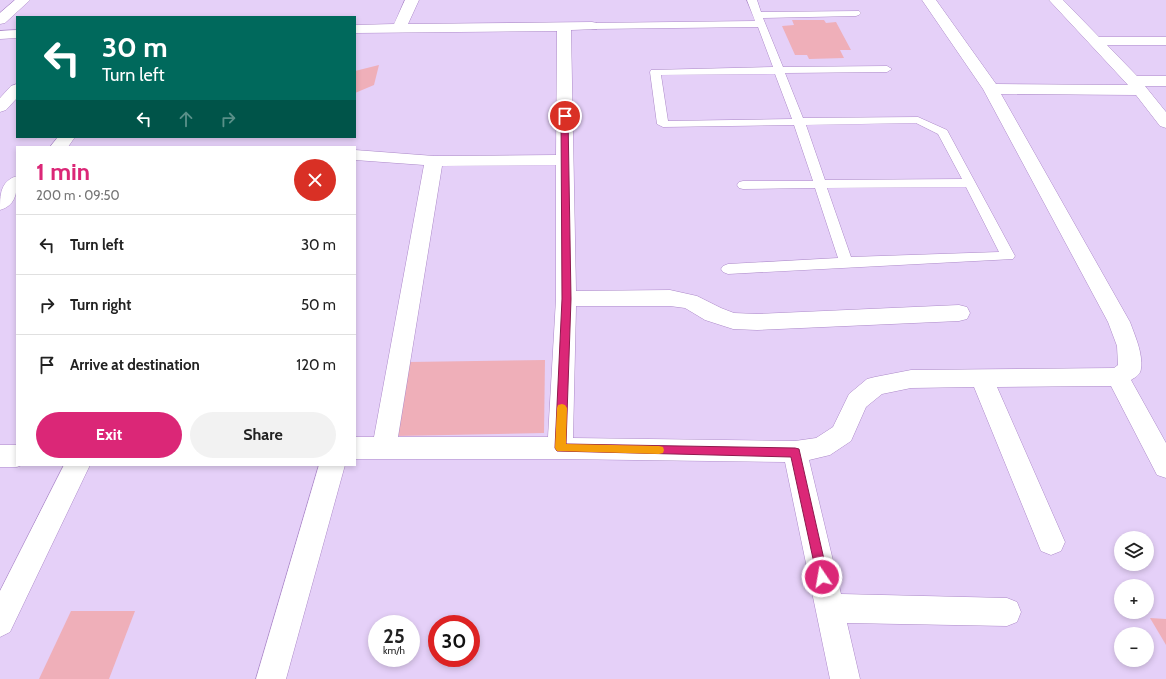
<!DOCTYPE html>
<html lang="en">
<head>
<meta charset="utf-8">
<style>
	:root { --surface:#fff; --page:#f2f2f2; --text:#222; --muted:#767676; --line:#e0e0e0; --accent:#db2777 }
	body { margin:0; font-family:Cabin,sans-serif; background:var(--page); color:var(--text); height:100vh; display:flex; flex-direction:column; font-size:15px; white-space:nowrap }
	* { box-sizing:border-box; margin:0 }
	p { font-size:13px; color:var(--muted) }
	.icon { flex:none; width:22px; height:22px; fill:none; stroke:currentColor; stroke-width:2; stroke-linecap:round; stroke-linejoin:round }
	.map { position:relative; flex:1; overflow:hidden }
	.details { position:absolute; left:16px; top:146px; width:340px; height:320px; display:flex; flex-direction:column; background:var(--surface); border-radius:0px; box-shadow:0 2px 6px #0003 }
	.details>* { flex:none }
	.hud { position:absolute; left:16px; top:16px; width:340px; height:122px; border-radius:0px; box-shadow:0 2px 6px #0003; background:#00695c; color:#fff; overflow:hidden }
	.buttons { position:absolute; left:1114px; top:531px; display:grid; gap:8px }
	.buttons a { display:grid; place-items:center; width:40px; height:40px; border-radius:50%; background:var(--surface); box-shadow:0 2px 6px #0003; font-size:20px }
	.speed { position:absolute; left:368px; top:615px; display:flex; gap:8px; font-size:20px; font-weight:700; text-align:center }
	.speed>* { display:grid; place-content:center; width:52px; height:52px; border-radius:50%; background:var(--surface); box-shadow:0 2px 6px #0003; line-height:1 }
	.speed small { font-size:10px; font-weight:400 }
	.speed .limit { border:6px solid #d22; background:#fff; color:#111 }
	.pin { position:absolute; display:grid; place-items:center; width:34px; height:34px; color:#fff; margin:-17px; border:2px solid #fff; border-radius:50%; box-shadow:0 1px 4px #0007 }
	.me { position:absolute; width:44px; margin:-22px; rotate:348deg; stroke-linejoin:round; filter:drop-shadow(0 0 3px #0008) }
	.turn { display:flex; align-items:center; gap:14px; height:84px; padding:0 20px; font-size:18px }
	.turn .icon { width:52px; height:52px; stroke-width:2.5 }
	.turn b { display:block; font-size:28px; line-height:34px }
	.lanes { display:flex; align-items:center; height:38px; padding:0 20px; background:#0003; justify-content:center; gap:20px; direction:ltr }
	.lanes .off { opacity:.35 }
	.round { display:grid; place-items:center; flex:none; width:42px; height:42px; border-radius:21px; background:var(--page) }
	.head { display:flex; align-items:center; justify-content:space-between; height:68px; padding:0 20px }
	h1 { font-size:24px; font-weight:700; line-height:30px; color:var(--accent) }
	.cta { display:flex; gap:8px; margin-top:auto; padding:8px 20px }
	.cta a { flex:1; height:46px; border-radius:24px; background:var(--accent); color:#fff; font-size:16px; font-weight:700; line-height:46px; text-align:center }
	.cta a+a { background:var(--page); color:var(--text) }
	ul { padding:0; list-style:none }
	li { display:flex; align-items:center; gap:12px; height:60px; padding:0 20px; border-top:1px solid var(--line) }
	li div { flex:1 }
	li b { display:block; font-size:15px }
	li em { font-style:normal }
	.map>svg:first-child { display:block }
	.green { fill:#efafb9 }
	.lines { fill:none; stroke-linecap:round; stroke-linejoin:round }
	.service-casing { stroke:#ac89c9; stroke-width:1 }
	.minor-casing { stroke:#ac89c9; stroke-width:1 }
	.service { fill:#fff; fill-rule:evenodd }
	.minor { fill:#fff; fill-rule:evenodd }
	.route { fill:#db2777; stroke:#8e194d }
	.slow { fill:#f59e0b }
</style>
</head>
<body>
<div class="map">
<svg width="1166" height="679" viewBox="0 0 1166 679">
	<rect width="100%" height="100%" fill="#e5d0f8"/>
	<g class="green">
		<path d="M792,20h32l2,3 10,-1 15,28h-11l4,8 -35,1 -2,-4h-12l-13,-29 12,-1z"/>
		<path d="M379,65l-5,20 -19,8v-22z"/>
		<path d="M545,360l-1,73 -148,3 13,-74z"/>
		<path d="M71,611h64l-26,68h-70z"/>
		<path d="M1150,618l16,1v26z"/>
	</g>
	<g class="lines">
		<defs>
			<path id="service" d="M747,0h10l4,12 98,-1 2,2 -2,2 -3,1 -93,2 20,49 104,-1 5,3 -5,3 -102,1 18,45 115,-1 29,13 68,126 -2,3 -285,15 -5,-2 -2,-3 2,-3 5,-2 110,-6 -23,-70 -72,1 -4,-1 -2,-3 2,-3 4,-1h70l-19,-56 -131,2 -6,-3 -7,-52 1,-2 122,-3 -15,-40 -166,2 -5,-3 5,-3 163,-2zM775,74l17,45 -124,2 -7,-46zM916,123l22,11 24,45 -137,1 -19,-55zM966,187l33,65 -148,5 -24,-69z"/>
			<g id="minor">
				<path d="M15,0h15l-25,23 -5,1v-11z"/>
				<path d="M405,0h14l-11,24 184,-2 5,1 2,3 -2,3 -26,1 5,261 94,-1 27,6 24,12 13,5 23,1 202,-9 8,2 3,6 -3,6 -8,2 -202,9 -24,-1 -28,-9 -20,-12 -15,-2h-94l-3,132 222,3 21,-3 17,-11 16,-33 18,-15 8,-2 36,-7 203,-2 4,-3 -1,-19 -9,-24 -125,-233 -61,-89h14l60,84 132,1 -79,-85h14l36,37h67v8h-59l30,31h29v10h-21l21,26v16l-6,-2 -24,-31 -135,-1 129,228c5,14 13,31 11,46 0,6 -5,9 -10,12l35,63v35l-9,-3 -46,-89 -114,1 68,155 -4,9 -10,4 -10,-4 -67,-164 -63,1 -29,6 -16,13 -15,34 -21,14 -21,5 32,134 166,4 10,4 4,10 -4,10 -10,4 -160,-3 13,56h-30l-45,-217 -225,-3h-205v-22h19l50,-272 -69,-5v-10l79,6 122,-1 1,-124 -202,2v-8l39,-1zM556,165v134l-8,138h-150l44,-271z"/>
				<path d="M17,30v8l-17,1v-8z"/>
				<path d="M17,84v14l-11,12 -6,2v-14l11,-12z"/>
				<path d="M58,137h17l-7,10h-18z"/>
				<path d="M17,176c0,15 0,29 -17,34 0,-15 0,-29 17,-34z"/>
				<path d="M0,445h17v20h5l-5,2h-17z"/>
				<path d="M64,465h26l-80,167 -10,5v-46z"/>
				<path d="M319,465h26l-59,214h-30z"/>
			</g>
		</defs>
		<use href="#service" class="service-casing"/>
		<use href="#minor" class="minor-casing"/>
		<use href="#service" class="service"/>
		<use href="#minor" class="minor"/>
	</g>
	<path class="route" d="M565,113l3,3 3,183 -5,145 229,4 4,1 29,128 -1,4 -5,1 -4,-1 -1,-4 -26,-120 -234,-6 -2,-3 7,-149 -1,-183z"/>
	<path class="slow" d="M562,404l3,1 2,3 -1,36 93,2 4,1 1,3 -1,3 -4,1 -102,-3 -2,-3 2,-40 1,-3z"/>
</svg>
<div class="buttons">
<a><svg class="icon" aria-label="layers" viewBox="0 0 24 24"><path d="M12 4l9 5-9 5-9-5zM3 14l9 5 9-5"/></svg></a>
<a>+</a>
<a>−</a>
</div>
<div class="speed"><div>25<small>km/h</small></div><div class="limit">30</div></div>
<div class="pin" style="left:565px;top:116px;background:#d93025"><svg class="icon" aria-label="arrive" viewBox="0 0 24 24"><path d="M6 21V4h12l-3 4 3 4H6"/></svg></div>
<svg class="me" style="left:822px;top:577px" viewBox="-20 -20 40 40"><circle r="17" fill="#db2777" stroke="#fff" stroke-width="3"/><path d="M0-11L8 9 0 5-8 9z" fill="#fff"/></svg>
<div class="hud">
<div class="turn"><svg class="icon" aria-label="left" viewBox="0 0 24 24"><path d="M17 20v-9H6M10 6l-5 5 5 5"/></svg><div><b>30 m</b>Turn left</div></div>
<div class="lanes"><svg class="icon" aria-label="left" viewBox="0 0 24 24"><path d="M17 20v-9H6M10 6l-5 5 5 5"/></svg><svg class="icon off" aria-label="ahead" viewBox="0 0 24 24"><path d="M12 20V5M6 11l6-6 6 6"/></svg><svg class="icon off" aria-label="right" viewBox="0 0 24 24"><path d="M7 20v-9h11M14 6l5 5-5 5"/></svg></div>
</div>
<section class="details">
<div class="head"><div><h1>1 min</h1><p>200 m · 09:50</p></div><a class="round" style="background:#d93025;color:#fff"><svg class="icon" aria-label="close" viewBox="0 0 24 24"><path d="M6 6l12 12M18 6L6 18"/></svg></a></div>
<ul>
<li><svg class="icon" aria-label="left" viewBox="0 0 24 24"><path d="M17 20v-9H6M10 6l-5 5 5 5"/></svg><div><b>Turn left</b></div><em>30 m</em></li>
<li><svg class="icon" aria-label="right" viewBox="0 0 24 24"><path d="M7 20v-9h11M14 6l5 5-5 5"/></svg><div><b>Turn right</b></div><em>50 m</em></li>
<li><svg class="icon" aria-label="arrive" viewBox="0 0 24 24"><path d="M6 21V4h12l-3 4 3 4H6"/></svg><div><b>Arrive at destination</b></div><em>120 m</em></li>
</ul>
<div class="cta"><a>Exit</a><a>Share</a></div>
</section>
</div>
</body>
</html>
